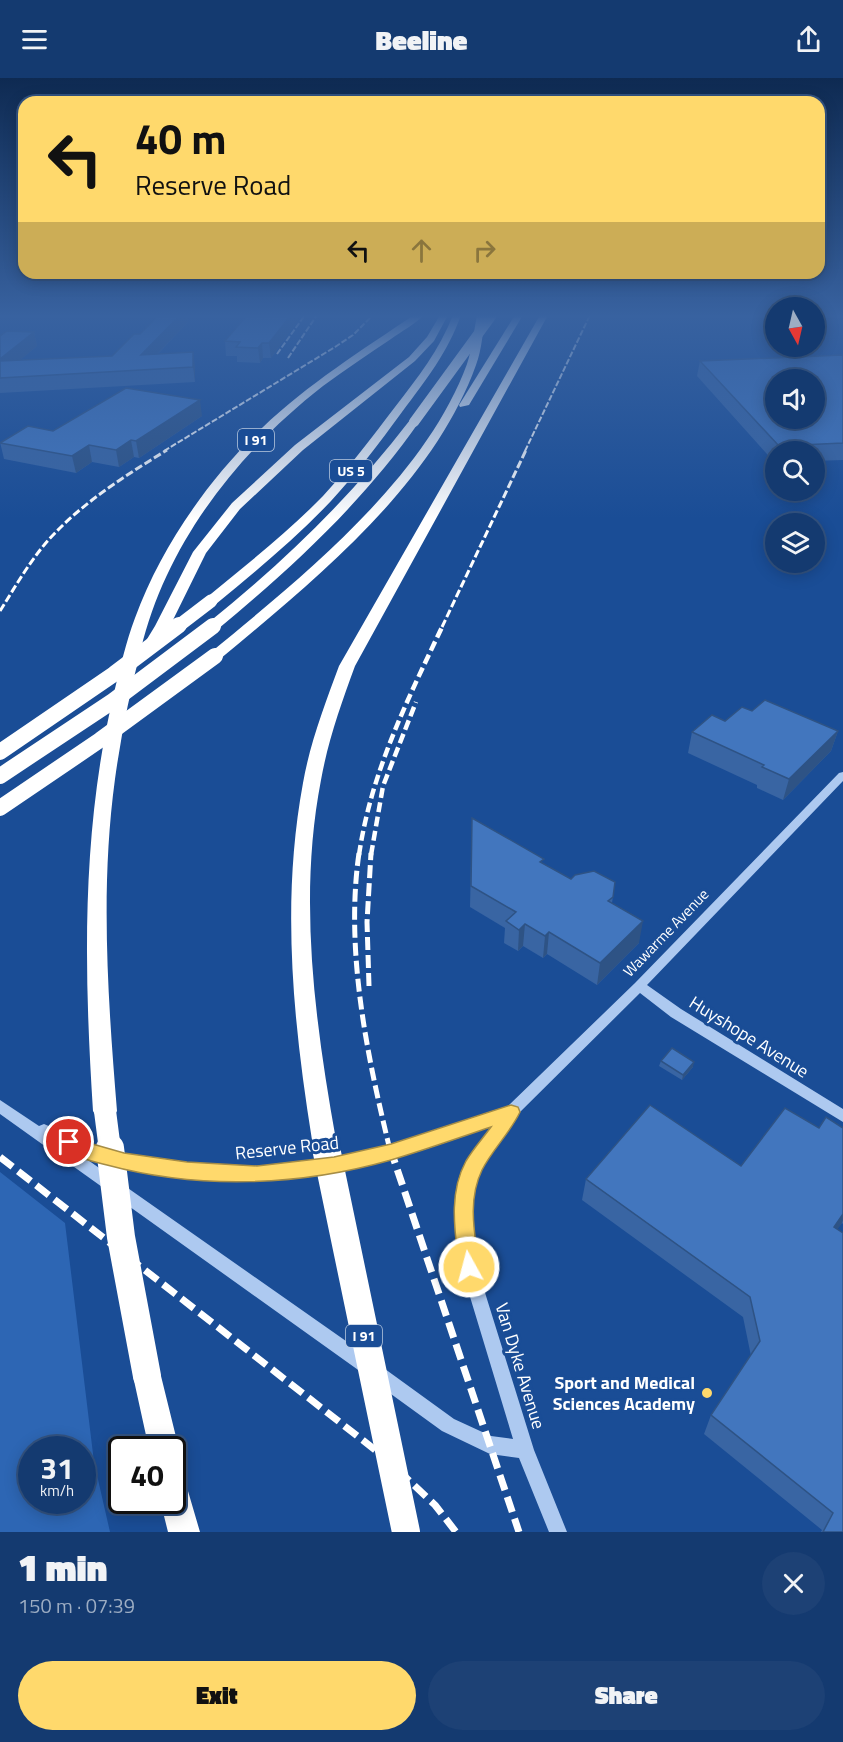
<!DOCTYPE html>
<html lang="en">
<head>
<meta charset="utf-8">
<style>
	:root { --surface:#143a70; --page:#1d4175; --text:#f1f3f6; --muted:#9dadc3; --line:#335483; --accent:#ffd96c }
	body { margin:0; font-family:"Titillium Web",sans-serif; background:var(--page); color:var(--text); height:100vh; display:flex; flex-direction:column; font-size:22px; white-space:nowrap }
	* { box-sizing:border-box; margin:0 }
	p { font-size:20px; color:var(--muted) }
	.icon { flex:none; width:33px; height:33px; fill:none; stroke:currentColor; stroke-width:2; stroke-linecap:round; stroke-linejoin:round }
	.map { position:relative; height:1454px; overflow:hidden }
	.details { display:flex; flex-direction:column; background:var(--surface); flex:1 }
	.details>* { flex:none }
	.hud { position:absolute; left:18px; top:18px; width:807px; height:183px; border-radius:18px; box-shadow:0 3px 15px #0003,0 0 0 2px var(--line); background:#ffd96c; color:#111; overflow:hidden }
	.needle { width:39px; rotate:172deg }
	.controls { position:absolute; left:765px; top:219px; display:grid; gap:12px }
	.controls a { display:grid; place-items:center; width:60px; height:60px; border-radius:50%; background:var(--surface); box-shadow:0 3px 15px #0003,0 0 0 2px var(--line); font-size:30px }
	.speed { position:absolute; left:18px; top:1358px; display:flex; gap:12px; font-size:30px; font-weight:700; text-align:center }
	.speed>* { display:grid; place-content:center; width:78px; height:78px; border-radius:50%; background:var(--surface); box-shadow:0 3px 15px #0003,0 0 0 2px var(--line); line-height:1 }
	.speed small { font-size:15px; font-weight:400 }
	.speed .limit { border:3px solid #111; border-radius:9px; background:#fff; color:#111 }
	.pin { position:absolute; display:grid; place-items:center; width:51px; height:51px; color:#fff; margin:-26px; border:3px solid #fff; border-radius:50%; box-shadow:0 2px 6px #0007 }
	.me { position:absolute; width:66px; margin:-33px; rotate:353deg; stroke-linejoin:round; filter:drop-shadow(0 0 4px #0008) }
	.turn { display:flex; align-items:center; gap:21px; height:126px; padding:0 18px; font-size:27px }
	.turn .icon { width:78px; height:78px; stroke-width:2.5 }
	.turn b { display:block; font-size:42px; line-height:51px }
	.lanes { display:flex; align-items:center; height:57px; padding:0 18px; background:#0003; justify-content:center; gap:30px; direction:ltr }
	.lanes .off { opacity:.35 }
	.round { display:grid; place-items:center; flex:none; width:63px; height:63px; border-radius:32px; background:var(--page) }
	.head { display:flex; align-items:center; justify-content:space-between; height:102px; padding:0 18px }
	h1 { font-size:36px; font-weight:800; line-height:45px }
	.primary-button { display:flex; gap:12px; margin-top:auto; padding:12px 18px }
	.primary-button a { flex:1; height:69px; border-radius:36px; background:var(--accent); color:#111; font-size:24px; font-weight:800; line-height:69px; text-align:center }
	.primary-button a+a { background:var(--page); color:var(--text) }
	header { display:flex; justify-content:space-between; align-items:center; height:78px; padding:0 18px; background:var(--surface); font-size:27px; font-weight:800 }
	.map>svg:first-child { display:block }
	.green { fill:#2d66b4; fill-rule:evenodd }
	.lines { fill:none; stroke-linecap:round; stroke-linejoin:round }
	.minor { fill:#adc9f0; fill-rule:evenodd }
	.highway { fill:#fff; fill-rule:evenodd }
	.rail-far4 { stroke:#fff; stroke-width:2; stroke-dasharray:6 2; stroke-linecap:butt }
	.rail-far3 { stroke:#fff; stroke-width:3; stroke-dasharray:8 3; stroke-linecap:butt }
	.rail-far2 { stroke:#fff; stroke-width:4.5; stroke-dasharray:10 4.5; stroke-linecap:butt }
	.rail-far1 { stroke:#fff; stroke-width:5; stroke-dasharray:13 5; stroke-linecap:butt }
	.rail { stroke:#fff; stroke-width:7; stroke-dasharray:16 7; stroke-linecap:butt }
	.highway-bridge-far4 { stroke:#fff; stroke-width:10 }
	.highway-bridge-far3 { stroke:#fff; stroke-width:13 }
	.highway-bridge-far2 { stroke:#fff; stroke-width:16 }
	.highway-bridge-far1 { stroke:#fff; stroke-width:22 }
	.highway-bridge { stroke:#fff; stroke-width:28 }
	.wall { fill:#3965a3 }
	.shaded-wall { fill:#2e5385 }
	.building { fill:#4276be; stroke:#2e5385; stroke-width:1.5; fill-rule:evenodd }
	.route { fill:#ffd96c; stroke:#a68d46; stroke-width:1.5 }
	.poi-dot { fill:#ffd96c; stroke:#1a4d96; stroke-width:2 }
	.labels { text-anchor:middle; stroke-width:6; stroke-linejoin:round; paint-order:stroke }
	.shield { fill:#1a4d96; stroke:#bacae0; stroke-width:1.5 }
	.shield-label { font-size:14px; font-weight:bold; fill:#fff }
	.street-label { font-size:15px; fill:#fff; stroke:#1a4d96 }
	.near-street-label { font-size:18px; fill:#fff; stroke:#1a4d96 }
	.near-poi-label { font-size:18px; font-weight:bold; fill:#fff; stroke:#1a4d96; text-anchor:end }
</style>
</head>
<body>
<header><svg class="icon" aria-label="menu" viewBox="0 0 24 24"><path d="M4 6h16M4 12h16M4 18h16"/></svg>Beeline<svg class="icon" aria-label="share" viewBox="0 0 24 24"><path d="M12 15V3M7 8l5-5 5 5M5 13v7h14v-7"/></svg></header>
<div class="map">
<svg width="843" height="1454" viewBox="0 0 843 1454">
	<rect width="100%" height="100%" fill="#1a4d96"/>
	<path class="green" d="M0,1094l65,51 29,239 16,70h-110zM32,1371h50v51h-50z"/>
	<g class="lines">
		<path class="minor" d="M843,694v9l-196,204 34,24 162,100v13l-172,-105 -31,-24 -124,123 -36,53 -10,46 7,52 57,183 33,82h-18l-30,-74 -29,-4 -48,-23 -69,-50 -2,-6 1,-3 -5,2 -6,-2 -361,-258v-14l39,26 5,-2 44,19 42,12 30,6 48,5h45l44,-3 42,-7 42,-9 125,-39 129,-125 204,-210zM495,1045l-29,44 -12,48 7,52 52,172 -22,-3 -37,-17 -69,-50 -6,-2 -5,2 1,-3 -2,-6 -298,-209c144,56 282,20 420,-28z"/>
		<g class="highway">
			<path d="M414,237h10c-9,9 -22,16 -33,24 -23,15 -46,31 -68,47 -85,66 -157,158 -182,263l14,-23 38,-74 39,-49 63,-58 114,-88 18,-20 13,-22h8l-14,26 -19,20 -112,89 -63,59 -34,44 -36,73 -17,26 -5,2 -7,-5c-11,43 -20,86 -26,130 -15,110 -7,222 2,332l-4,7 -8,3 -8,-3 -4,-7c-9,-140 -12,-280 21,-418 6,-25 12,-51 21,-75 26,-71 73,-138 127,-190 46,-44 100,-78 152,-113z"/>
			<path d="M453,237h8c-13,37 -35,65 -59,97 -22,30 -45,61 -71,89 -35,37 -75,70 -115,103h-10l-2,-3 2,-3c40,-33 81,-65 117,-102 26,-28 49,-59 72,-89 23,-30 44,-56 58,-92z"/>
			<path d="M477,237h8c-2,16 -3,34 -9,50 -43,120 -160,214 -256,294h-10l-3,-3 3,-3c92,-76 215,-174 257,-289 5,-15 7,-33 10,-49z"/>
			<path d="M515,237h8l-54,90 -9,2 -1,-2z"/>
			<path d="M540,237h8l-193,351c-14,38 -27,75 -34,114 -23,119 -6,242 15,360l-3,7 -9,4 -9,-4 -3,-7c-19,-119 -31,-238 -9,-357 7,-40 22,-79 36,-117z"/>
			<path d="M414,341l5,3c-56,80 -126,145 -201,207h-10l-2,-3 2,-3c76,-61 143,-126 202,-203z"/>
			<path d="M147,1284l10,4 4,10 18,73 -7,12v-12h-23l-16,-73 4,-10z"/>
			<path d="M172,1392l11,4 17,58h-32l-8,-32h12z"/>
		</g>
		<g class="rail-far4">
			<path d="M277,276l28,-39"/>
			<path d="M288,280l29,-43"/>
			<path d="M164,373l171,-104 18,-12 20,-20"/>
			<path d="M525,373l65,-136"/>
		</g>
		<g class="rail-far3">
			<path d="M0,533c17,-27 33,-56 56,-79 32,-33 72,-58 111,-82"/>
			<path d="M442,549l84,-177"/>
		</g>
		<g class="rail-far2">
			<path d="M359,777c12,-83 49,-156 84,-230"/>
			<path d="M371,777l12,-69 33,-84"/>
		</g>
		<g class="rail-far1">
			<path d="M359,775c-14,98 8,202 31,297"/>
			<path d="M369,908l-2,-64 4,-69"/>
		</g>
		<g class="rail">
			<path d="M390,1070l129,384"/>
			<path d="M0,1079l383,299 52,49 21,27"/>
		</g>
		<path class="highway-bridge-far4" d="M414,344l78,-107"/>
		<path class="highway-bridge-far3" d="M177,549l34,-26"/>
		<g class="highway-bridge-far2">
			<path d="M0,674l114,-78 65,-49"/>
			<path d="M0,698l113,-75 100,-75"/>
			<path d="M0,730l100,-68 115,-84"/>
		</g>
		<g class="highway-bridge-far1">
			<path d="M105,1033l5,39"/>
			<path d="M324,1062l2,10"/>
		</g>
		<g class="highway-bridge">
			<path d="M110,1070l11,89 26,139"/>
			<path d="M326,1070l80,384"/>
		</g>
	</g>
	<g class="wall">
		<path d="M302,237l-31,43h-8l-3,5 -23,-1v-6h-11l-1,-15z"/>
		<path d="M188,244l-30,32 37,12v16l-195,11v-57l34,-4 3,14 -17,14 92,-4 28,-22z"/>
		<path d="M843,277v105l-29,1v-9h-38l-1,11 -78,-87 3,-15z"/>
		<path d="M202,338l-63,42 -5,-1 -15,10 -27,-5 -16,11 -72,-14 -4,-17 53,-11z"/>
		<path d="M752,633l86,20 -7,20 -48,49 -26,-12v-3l-69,-32 4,-21z"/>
		<path d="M472,740l71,46 28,15 44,3 -3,21 27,40 -42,42 -50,-31 -4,4 -20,-12 -5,5 -14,-8 1,-15 -35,-21z"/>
		<path d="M661,983l32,6 -11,13 -23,-14z"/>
		<path d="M819,1050h24v96l-1,-1 -5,6 6,303h-22l1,-2 -118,-96 7,-19 40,-59 -8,-39 -161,-117 4,-21 155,-13z"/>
	</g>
	<g class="shaded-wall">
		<path d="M180,237h7l1,7 -45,47 -2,-14z"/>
		<path d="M291,237h11l-31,43 -2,-15z"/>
		<path d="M34,254l3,14 -36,30 -1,-17z"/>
		<path d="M262,265l1,15 -3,5 -2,-15z"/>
		<path d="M193,274l2,14v16l-2,-15z"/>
		<path d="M200,322l2,16 -63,42 -3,-17z"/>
		<path d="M131,362l3,17 -15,10 -3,-17z"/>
		<path d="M89,367l3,17 -16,11 -4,-17z"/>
		<path d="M838,653l-7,20 -48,49 6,-21z"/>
		<path d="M643,843l-4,22 -42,42 3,-22z"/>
		<path d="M525,846l-2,22 -5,5 1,-21z"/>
		<path d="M549,854l-2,22 -4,4 2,-22z"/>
		<path d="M694,984l-1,5 -11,13 1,-5z"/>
		<path d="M843,1136v6l-1,3 -18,25 10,-21z"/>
	</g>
	<g class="building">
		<path d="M159,237h21l-39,40 52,-3v15l-193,11v-17l112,-5 22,-22h6z"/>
		<path d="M247,237h44l-22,28h-7l-4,5 -22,-1 4,-5 -15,-1z"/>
		<path d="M7,253l27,1 -34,27v-23z"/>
		<path d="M843,277v88l-64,3 -79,-85zM776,302h38v38h-38z"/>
		<path d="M126,310l74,12 -64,41 -5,-1 -15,10 -27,-5 -17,11 -72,-13 28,-17 25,5z"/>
		<path d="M765,622l73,31 -49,48 -27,-12 2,-2 -72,-33 20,-17 13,6 17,-14 10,4z"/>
		<path d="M472,740l72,41 -4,3 31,17 4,-4 19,-4 21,11 -2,15 -5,4 35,20 -43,42 -51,-31 -4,4 -20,-12 -6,6 -13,-9 10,-9 -45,-26z"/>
		<path d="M672,970l22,14 -11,13 -22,-14z"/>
		<path d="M650,1027l91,61 44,-58 34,20 7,-11 17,11v86l-9,13 9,6v299h-20l10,-19 -122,-98 49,-74 -10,-44 -164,-118z"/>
	</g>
	<linearGradient id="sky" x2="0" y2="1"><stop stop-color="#0e2a52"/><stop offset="0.54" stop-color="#3862a0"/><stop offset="1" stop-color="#3862a0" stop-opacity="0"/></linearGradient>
	<rect width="843" height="441" fill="url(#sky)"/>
	<path class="route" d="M511,1027l7,2 2,5c-10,21 -28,38 -38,58 -15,31 -7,65 -3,97l-3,6 -7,3 -7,-3 -3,-6c-4,-35 -11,-73 7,-106 7,-12 17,-23 25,-34 -33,11 -66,23 -100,33 -91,26 -191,30 -284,5 -14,-4 -41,-8 -48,-23l3,-5 7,-3 20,9 35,10 63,9 70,4 77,-9 57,-13z"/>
	<circle class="poi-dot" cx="707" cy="1315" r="6"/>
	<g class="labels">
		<g class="shield">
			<rect x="238" y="351" width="36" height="22" rx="4.5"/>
			<rect x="330" y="382" width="42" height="22" rx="4.5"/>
			<rect x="346" y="1247" width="36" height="22" rx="4.5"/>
		</g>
		<g class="shield-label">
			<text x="256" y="367">I 91</text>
			<text x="351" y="398">US 5</text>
			<text x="364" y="1263">I 91</text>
		</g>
		<g class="street-label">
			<text transform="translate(666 855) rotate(-46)" y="5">Wawarme Avenue</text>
		</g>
		<g class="near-street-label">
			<text transform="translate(749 959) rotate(32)" y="6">Huyshope Avenue</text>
			<text transform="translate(287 1070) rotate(-6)" y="6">Reserve Road</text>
			<text transform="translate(520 1288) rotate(73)" y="6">Van Dyke Avenue</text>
		</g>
		<g class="near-poi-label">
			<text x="695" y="1311">Sport and Medical<tspan x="695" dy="21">Sciences Academy</tspan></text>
		</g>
	</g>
</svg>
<div class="controls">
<a><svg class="needle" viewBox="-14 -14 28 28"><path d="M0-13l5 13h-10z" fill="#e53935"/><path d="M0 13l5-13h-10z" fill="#9dadc3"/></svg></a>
<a><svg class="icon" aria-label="sound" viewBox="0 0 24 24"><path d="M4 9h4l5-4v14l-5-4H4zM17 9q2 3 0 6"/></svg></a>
<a><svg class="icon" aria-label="search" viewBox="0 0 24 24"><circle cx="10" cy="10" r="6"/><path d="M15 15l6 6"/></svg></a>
<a><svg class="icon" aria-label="layers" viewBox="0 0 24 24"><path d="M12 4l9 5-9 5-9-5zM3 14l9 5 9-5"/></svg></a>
</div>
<div class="speed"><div>31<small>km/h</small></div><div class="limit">40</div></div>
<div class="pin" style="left:69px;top:1064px;background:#d93025"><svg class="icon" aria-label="arrive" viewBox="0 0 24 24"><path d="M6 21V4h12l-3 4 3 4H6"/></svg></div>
<svg class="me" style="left:469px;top:1189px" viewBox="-20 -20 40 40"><circle r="17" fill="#ffd96c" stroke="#fff" stroke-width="3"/><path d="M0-11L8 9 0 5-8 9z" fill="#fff"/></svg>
<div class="hud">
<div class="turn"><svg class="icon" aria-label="left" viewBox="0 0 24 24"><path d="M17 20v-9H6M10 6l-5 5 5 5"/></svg><div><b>40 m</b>Reserve Road</div></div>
<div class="lanes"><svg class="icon" aria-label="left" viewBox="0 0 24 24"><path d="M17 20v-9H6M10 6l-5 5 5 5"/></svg><svg class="icon off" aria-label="ahead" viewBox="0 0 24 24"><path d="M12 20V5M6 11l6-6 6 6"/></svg><svg class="icon off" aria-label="right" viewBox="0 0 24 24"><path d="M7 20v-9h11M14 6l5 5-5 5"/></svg></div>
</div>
</div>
<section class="details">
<div class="head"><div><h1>1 min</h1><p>150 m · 07:39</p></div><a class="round"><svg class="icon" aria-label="close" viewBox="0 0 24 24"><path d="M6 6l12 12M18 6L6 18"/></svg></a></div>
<div class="primary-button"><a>Exit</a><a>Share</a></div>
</section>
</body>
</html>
